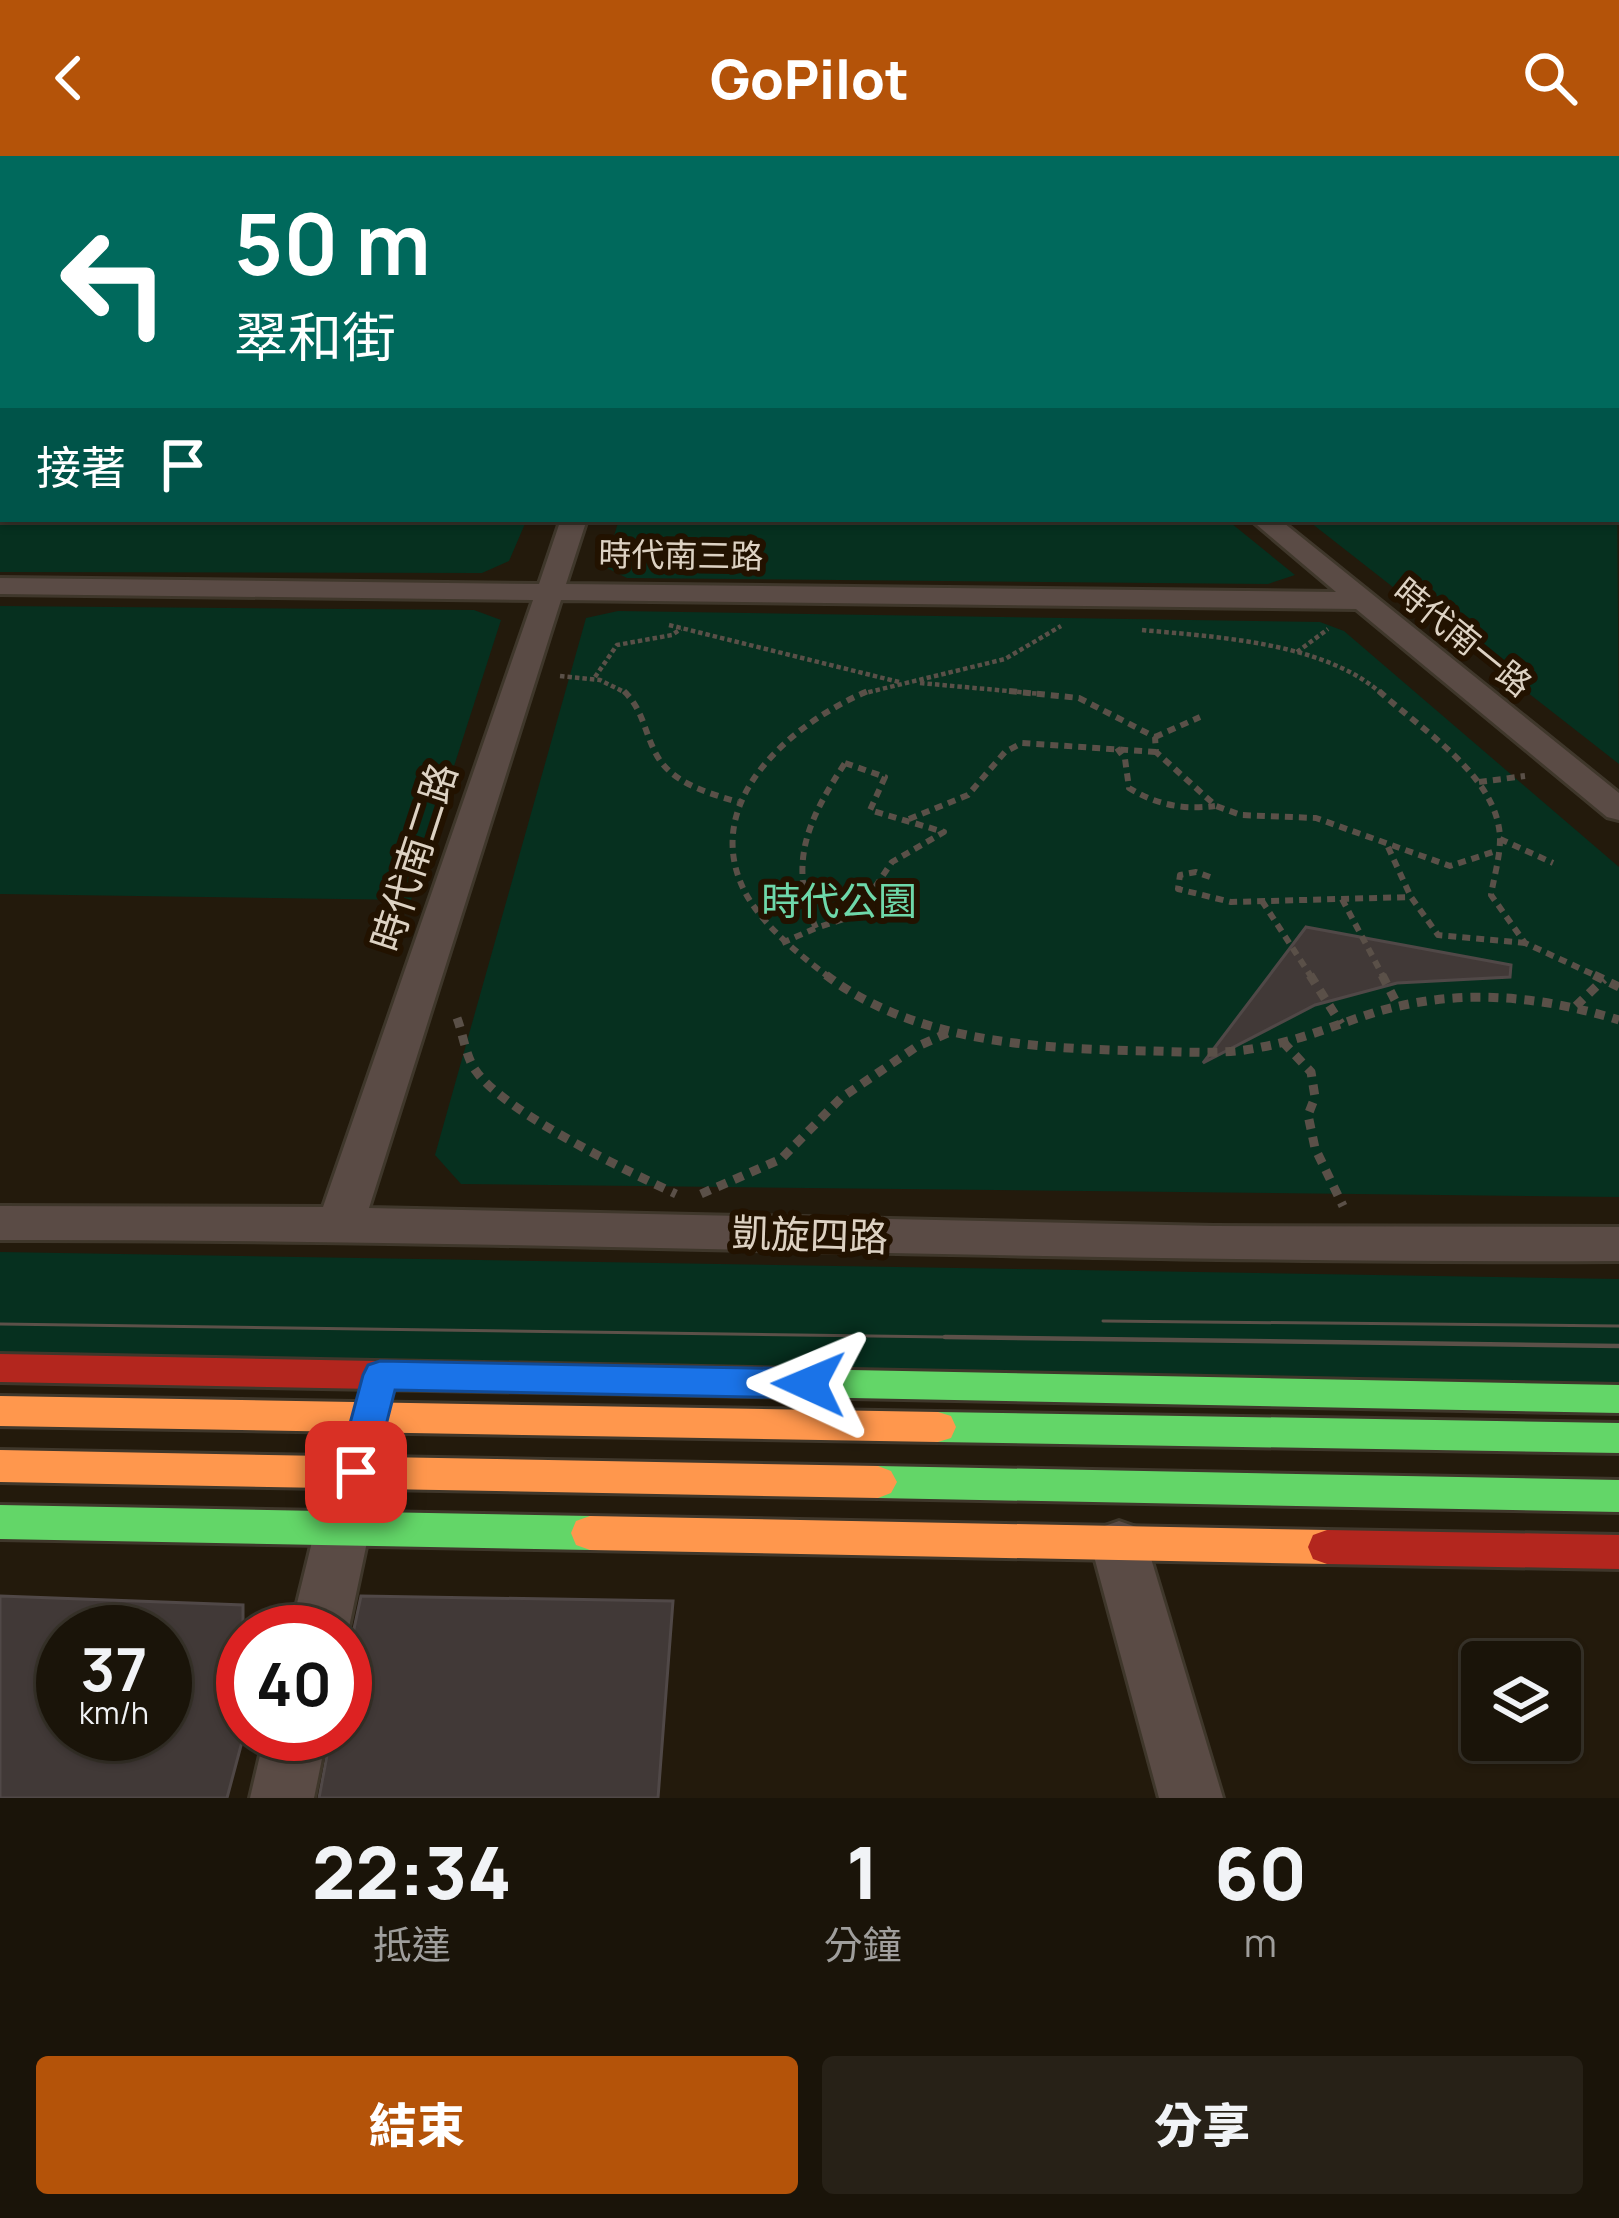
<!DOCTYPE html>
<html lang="zh-TW">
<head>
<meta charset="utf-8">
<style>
	:root { --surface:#1a1409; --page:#272117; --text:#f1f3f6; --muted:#9f9e9c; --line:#38332a; --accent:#b45309 }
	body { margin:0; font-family:Manrope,"Noto Sans TC",sans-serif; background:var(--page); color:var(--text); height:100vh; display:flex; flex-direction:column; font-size:45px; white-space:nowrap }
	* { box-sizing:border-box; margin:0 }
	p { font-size:39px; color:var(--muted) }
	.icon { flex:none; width:66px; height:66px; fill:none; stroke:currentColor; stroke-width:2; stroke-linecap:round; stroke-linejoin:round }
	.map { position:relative; height:1642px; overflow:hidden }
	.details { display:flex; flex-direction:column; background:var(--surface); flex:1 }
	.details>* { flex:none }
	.hud { position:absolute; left:0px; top:0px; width:1620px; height:366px; box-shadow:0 3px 9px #0004,0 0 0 3px var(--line); background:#00695c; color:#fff; overflow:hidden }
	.fabs { position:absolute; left:1461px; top:1485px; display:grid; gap:24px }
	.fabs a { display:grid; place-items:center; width:120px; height:120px; border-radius:12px; background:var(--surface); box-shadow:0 3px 9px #0004,0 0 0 3px var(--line); font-size:60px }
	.speed { position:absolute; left:36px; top:1449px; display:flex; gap:24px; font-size:60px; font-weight:700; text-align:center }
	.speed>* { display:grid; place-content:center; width:156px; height:156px; border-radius:50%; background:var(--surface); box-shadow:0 3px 9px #0004,0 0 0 3px var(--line); line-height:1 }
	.speed small { font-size:30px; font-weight:400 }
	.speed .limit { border:18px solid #d22; background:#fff; color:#111 }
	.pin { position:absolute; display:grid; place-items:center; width:102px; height:102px; color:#fff; margin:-51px; border-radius:24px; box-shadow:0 6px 18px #0006 }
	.me { position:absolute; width:132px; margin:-66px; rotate:271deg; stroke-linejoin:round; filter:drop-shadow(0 0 9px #0008) }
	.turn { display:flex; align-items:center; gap:42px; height:252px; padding:0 36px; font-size:54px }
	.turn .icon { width:156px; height:156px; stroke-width:2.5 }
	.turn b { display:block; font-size:84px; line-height:102px }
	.then { display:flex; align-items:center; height:114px; padding:0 36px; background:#0003; gap:24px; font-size:45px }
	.eta { display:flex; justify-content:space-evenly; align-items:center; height:204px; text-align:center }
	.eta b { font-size:72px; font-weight:800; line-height:84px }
	.primary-button { display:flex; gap:24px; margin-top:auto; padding:24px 36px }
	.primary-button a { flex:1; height:138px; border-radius:12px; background:var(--accent); color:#fff; font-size:48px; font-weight:800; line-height:138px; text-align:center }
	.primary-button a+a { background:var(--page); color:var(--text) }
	header { display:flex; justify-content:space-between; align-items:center; height:156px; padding:0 36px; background:var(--accent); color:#fff; font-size:54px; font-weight:800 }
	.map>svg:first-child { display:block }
	.green { fill:#06301f }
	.building { fill:#413937; stroke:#504847; stroke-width:3; fill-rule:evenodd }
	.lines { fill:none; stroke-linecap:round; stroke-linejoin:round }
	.lane-casing { stroke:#3f372b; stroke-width:6 }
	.street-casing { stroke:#3f372b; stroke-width:6 }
	.fast-casing { stroke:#3f372b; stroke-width:6 }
	.slow-casing { stroke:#3f372b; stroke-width:6 }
	.jam-casing { stroke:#3f372b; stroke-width:6 }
	.path-far2 { stroke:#5a5048; stroke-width:4.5; stroke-dasharray:4.5 3; stroke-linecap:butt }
	.path-far1 { stroke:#5a5048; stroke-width:6; stroke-dasharray:8 6; stroke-linecap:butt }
	.path { stroke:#5a5048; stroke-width:9; stroke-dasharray:10 8; stroke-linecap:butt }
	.lane { fill:#5a4b45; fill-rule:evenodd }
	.street { fill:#5a4b45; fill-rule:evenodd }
	.fast { fill:#63d668; fill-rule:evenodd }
	.slow { fill:#ff974d; fill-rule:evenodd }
	.jam { fill:#b3261e; fill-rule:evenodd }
	.tram-far1 { stroke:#5c5149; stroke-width:3 }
	.tram { stroke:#5c5149; stroke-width:4.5 }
	.route { fill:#1a73e8; stroke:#114b97; stroke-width:3 }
	.labels { text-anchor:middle; stroke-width:12; stroke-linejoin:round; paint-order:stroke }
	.far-street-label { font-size:33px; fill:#ddd2c3; stroke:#221200 }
	.street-label { font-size:39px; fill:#ddd2c3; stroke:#221200 }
	.park-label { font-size:39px; fill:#6ed8aa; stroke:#221200 }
</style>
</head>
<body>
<header><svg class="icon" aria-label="back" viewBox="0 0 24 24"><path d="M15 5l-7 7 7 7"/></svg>GoPilot<svg class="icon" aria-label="search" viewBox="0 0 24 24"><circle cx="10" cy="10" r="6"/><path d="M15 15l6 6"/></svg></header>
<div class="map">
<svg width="1619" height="1642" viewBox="0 0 1619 1642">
	<rect width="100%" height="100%" fill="#231a0c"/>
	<g class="green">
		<path d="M0,243l3,120h524l-18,42 -27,12 -482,-1z"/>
		<path d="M1617,315l2,293 -313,-245h311z"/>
		<path d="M619,363h607l69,56 -27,9 -641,-6 -22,-11z"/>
		<path d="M0,450l474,4 27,10 -90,280 -411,-6z"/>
		<path d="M618,455l702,11 24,9 275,236v330l-1158,-13 -26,-29 151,-537z"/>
		<path d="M0,1096l1619,27v105l-1619,-26z"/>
	</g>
	<g class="building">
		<path d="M1306,771l205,38 -1,12 -113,6 -82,22 -112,58z"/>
		<path d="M0,1440l243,9v133l-16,60h-227zM63,1476h102v102h-102z"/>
		<path d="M361,1440l312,5 -15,197h-339l12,-64h14v-63z"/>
	</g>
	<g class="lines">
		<defs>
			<rect id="lane" x="1617" y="16" width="2" height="4"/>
			<g id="street">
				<path d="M561,363h26l-21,65 770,8 -86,-73h29l340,274v27l-12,-3 -251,-208 -795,-9 -192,608 845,18 405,1v34c-540,3 -1079,-22 -1619,-21v-34l323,1 210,-607 -533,-6v-16l539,6z"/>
				<path d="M347,1329l19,7 8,17 -26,123 -3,7v-7h-55l30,-123 8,-17z"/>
				<path d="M1119,1365l20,7 8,17 76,253h-64l-68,-253 8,-17z"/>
				<path d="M265,1578h62l-13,64h-64z"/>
			</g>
			<g id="fast">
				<path d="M1300,0h14l3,3h-14z"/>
				<path d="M1354,0h14l3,3h-14z"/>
				<path d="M3,72v10l-3,1v-10z"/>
				<path d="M1617,107l2,1v8l-2,-1z"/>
				<rect x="1617" y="152" width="2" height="9"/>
				<rect x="0" y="184" width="3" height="8"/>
				<path d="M652,1210l967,19v28l-967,-19 -12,-4 -6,-10 6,-10z"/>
				<path d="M938,1256l681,11v30l-681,-11 -13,-4 -5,-11 5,-11z"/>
				<path d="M878,1310l741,14v32l-741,-14 -13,-5 -6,-11 6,-11z"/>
				<path d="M0,1349l590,11 14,5 5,12 -5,12 -14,5 -590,-11z"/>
			</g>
			<g id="slow">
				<rect x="0" y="31" width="3" height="6"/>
				<path d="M0,1240l938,16 13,4 5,11 -5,11 -13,4 -938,-16z"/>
				<path d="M0,1294l878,16 13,5 6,11 -6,11 -13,5 -878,-16z"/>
				<path d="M590,1360l737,14 14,5 5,12 -5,12 -14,5 -737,-14 -14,-5 -5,-12 5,-12z"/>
			</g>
			<g id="jam">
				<rect x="1617" y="195" width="2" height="8"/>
				<path d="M0,1198l652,12 12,4 6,10 -6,10 -12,4 -652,-12z"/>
				<path d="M1327,1374l292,5v34l-292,-5 -14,-5 -5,-12 5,-12z"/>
			</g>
		</defs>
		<use href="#lane" class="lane-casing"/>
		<use href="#street" class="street-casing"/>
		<use href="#fast" class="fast-casing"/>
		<use href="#slow" class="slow-casing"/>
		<use href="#jam" class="jam-casing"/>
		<g class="path-far2">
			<path d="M669,469l230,57"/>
			<path d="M1142,474c74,7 182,12 240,64"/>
			<path d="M1297,496l31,-23"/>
			<path d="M560,520l40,4 28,14"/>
			<path d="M595,521l22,-32 55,-10 9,-6"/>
			<path d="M920,527l121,11"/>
			<path d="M861,538l144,-35 56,-33"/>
		</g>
		<g class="path-far1">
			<path d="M624,535c19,19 20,39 31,61 15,31 53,41 83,50"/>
			<path d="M1009,535l70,7 76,39 1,15 60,54 25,9 75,3 134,48 46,-15"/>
			<path d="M1379,535c41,38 120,85 121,148 0,18 -6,38 -9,56l34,48 76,35"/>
			<path d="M1155,581l45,-20"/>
			<path d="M1117,592l8,11 4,29c28,17 54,22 86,18"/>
			<path d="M845,607l40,14 -15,33 74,22 -52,30 -36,53 -40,13c-29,-65 -8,-108 29,-165z"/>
			<path d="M1479,626l46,-6"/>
			<path d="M909,663l59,-24 37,-43 17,-9 134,9"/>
			<path d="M1500,683l53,24"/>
			<path d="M1388,691l23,50 27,38 87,8"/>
			<path d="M1210,721l-14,-5 -16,3 -2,14 53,13 180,-5"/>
			<path d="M1342,743l42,79"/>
			<path d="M1262,745l50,77"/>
			<path d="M782,787l34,-15"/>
			<path d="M830,822c-30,-23 -65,-50 -84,-84 -49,-92 46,-171 122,-203"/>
		</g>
		<g class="path">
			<path d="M826,819c91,69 218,74 326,76 37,1 73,4 110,-4 39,-7 76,-23 114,-35 82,-24 162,-17 243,8"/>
			<path d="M1310,819l31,49"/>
			<path d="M1382,819l16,31"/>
			<path d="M1594,819l25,12"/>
			<path d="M1576,850l28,-27"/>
			<path d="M457,862c6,16 9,40 19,53 28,41 153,101 200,123"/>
			<path d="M1283,886l28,30 4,25 -7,18 7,33 28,58"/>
			<path d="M701,1038l80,-35 60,-61 75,-51 36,-16"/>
		</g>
		<use href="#lane" class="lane"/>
		<use href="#street" class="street"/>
		<use href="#fast" class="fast"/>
		<use href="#slow" class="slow"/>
		<use href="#jam" class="jam"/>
		<g class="tram-far1">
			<path d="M1103,1165l516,5"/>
			<path d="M0,1168l1166,16"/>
		</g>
		<path class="tram" d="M945,1181l674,9"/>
	</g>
	<path class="route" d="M380,1205l429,8 13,4 5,11 -5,10 -13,4 -414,-8 -21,82 -5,12 -13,4 -14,-4 -5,-12 26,-97 5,-10z"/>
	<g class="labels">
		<g class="far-street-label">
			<text transform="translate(681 399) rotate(1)" y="12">時代南三路</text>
			<text transform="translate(1463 481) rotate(39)" y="12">時代南一路</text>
		</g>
		<g class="street-label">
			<text transform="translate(414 701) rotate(-72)" y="14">時代南二路</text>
			<text transform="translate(810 1079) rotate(2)" y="14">凱旋四路</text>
		</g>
		<g class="park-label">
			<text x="839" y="759">時代公園</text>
		</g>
	</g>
</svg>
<div class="fabs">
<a><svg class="icon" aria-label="layers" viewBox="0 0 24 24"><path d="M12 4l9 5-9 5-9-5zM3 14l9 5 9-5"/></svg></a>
</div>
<div class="speed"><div>37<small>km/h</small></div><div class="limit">40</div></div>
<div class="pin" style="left:356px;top:1316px;background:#d93025"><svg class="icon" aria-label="arrive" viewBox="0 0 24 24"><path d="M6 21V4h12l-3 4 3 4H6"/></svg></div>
<svg class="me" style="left:809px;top:1228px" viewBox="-20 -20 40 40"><path d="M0-17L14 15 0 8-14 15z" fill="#1a73e8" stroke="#fff" stroke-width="4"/></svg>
<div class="hud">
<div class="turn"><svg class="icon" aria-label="left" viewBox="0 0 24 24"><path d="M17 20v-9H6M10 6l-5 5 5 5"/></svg><div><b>50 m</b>翠和街</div></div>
<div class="then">接著<svg class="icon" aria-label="arrive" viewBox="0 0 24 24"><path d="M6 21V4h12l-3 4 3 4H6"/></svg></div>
</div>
</div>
<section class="details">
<div class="eta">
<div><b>22:34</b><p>抵達</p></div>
<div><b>1</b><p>分鐘</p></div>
<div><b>60</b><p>m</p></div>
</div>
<div class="primary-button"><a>結束</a><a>分享</a></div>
</section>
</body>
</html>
